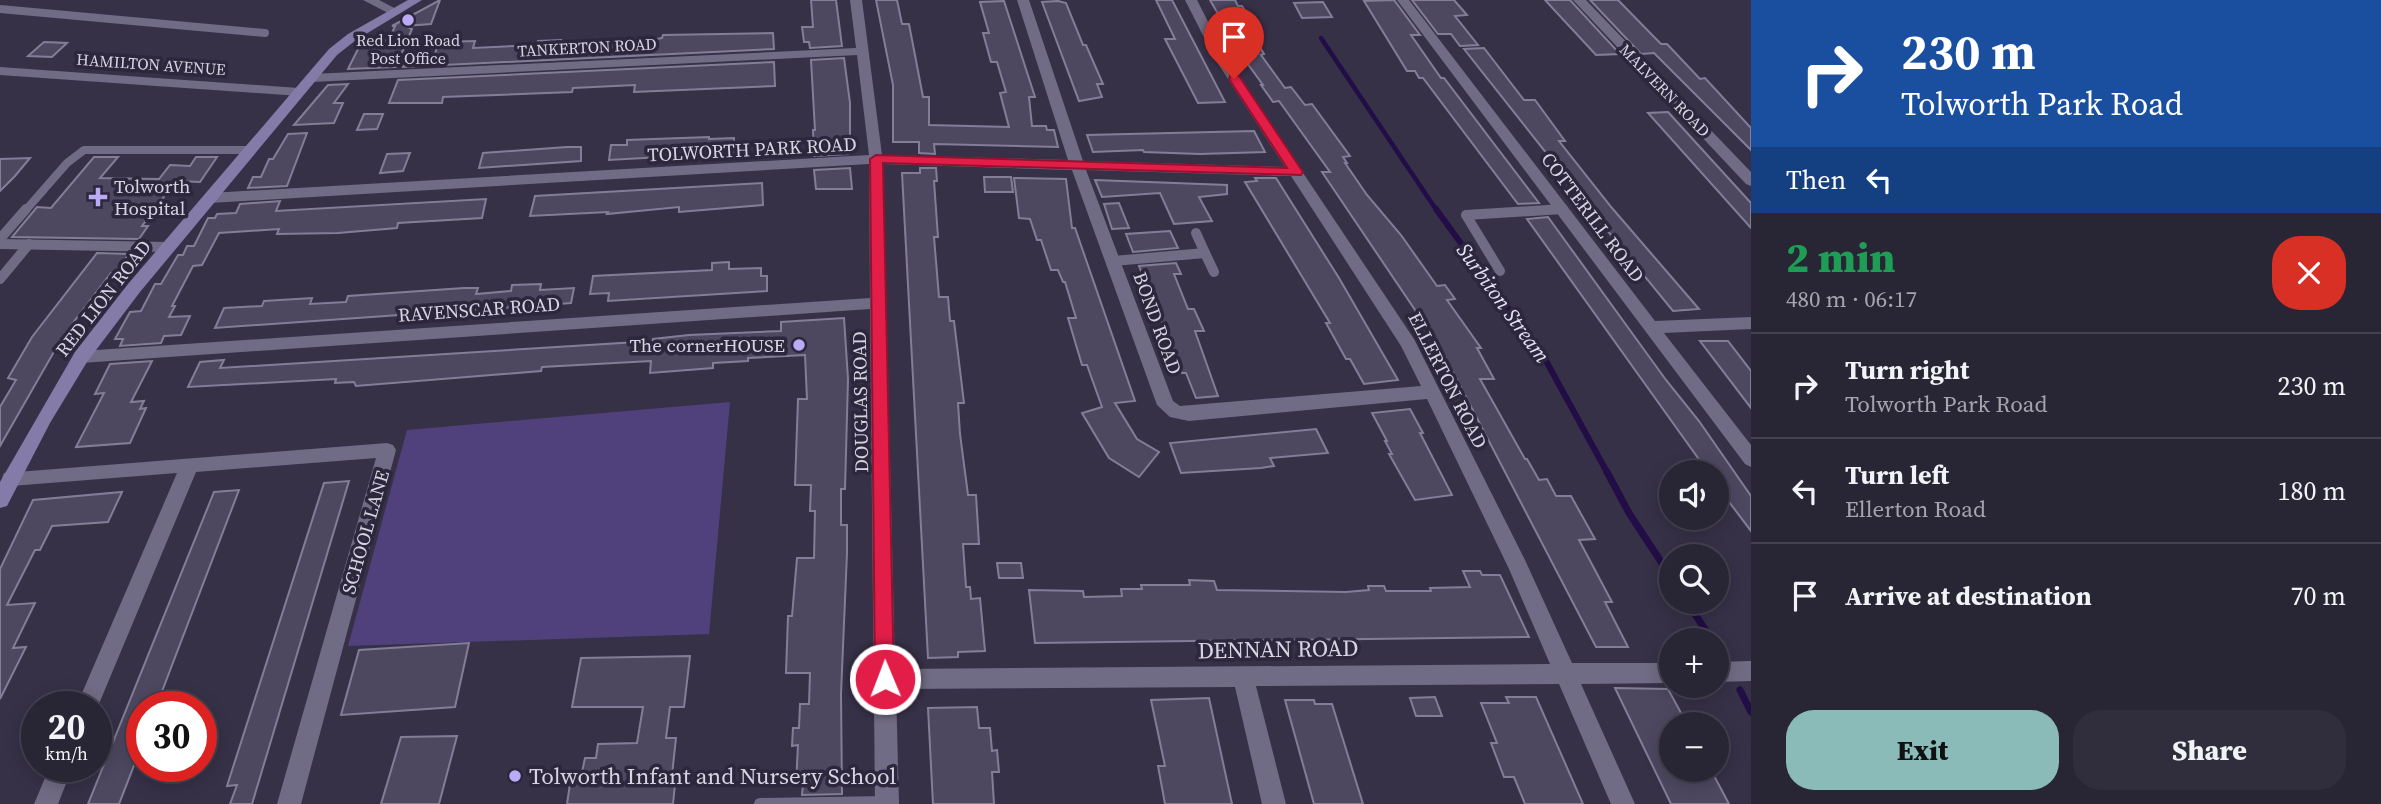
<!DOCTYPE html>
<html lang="en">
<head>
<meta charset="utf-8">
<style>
	:root { --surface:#282535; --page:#302d3d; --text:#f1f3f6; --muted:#a5a5ad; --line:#444250; --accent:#8bbbb9 }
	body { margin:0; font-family:"Source Serif 4",serif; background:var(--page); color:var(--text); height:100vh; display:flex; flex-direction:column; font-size:26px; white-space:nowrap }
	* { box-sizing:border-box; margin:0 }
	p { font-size:23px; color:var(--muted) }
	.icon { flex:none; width:38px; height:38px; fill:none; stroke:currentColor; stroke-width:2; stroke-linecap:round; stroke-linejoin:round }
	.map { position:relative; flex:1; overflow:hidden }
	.side { display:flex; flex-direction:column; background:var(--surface); width:630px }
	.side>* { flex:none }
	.top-card { background:#1a4fa0; color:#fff; overflow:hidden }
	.controls { position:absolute; left:1659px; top:460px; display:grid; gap:14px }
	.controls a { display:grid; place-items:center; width:70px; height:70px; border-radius:50%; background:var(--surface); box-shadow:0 4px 18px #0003,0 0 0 2px var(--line); font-size:35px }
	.speed { position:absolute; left:21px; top:691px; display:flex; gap:14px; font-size:35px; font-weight:700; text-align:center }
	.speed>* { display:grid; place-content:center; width:91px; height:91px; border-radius:50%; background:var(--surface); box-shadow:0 4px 18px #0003,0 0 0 2px var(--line); line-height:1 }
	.speed small { font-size:18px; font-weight:400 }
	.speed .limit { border:10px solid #d22; background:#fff; color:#111 }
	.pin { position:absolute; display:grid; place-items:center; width:60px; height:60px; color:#fff; margin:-72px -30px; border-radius:50% 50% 50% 0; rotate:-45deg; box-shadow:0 0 7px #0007 }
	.pin .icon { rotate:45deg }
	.me { position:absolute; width:77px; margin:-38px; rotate:359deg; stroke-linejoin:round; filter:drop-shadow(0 0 5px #0008) }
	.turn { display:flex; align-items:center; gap:24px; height:147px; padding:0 35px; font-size:32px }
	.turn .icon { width:91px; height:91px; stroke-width:2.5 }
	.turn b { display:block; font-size:49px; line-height:60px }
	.then { display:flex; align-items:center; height:66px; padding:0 35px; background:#0003; gap:14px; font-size:26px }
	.round { display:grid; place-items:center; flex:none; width:74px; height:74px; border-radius:28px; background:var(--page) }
	.summary { display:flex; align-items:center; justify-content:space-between; height:119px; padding:0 35px }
	h1 { font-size:42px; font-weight:800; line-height:52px; color:#1e9e55 }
	.primary-button { display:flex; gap:14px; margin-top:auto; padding:14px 35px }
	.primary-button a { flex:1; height:80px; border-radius:28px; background:var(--accent); color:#111; font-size:28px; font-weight:800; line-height:80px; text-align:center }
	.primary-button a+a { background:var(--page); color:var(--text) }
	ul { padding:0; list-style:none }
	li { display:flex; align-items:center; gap:21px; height:105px; padding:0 35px; border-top:2px solid var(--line) }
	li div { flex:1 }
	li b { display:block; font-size:26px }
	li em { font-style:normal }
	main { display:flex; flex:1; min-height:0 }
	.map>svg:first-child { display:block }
	.green { fill:#50417c }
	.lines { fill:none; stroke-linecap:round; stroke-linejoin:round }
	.stream-far2 { stroke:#220d46; stroke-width:4.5 }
	.stream-far1 { stroke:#220d46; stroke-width:6 }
	.stream { stroke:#220d46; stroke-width:7 }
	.building { fill:#4d4860; stroke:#837e98; stroke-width:2 }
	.lane-far2 { stroke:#716c85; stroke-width:8 }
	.lane-far1 { stroke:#716c85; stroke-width:10 }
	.lane { stroke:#716c85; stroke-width:12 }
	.street { fill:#716c85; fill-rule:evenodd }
	.secondary { fill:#857ba9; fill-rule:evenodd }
	.route { fill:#e11d48; stroke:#92132f; stroke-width:2 }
	.poi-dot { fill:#bbaaf6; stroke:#2c273c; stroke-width:2.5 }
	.labels { text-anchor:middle; stroke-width:7; stroke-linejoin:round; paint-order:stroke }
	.far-poi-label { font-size:16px; fill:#d7d4e2; stroke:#2c273c }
	.far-street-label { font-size:16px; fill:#d7d4e2; stroke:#2c273c }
	.street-label { font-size:19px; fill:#d7d4e2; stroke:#2c273c }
	.poi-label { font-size:19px; fill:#d7d4e2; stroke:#2c273c; text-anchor:start }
	.water-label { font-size:21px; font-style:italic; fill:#e5e2f5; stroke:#2c273c }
	.near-street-label { font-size:23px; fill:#d7d4e2; stroke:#2c273c }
	.near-poi-label { font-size:23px; fill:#d7d4e2; stroke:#2c273c; text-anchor:start }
</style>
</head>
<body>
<main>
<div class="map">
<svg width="1751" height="804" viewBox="0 0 1751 804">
	<rect width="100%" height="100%" fill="#363147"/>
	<path class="green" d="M730,402l-21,232 -361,12 59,-216z"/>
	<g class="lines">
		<path class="stream-far2" d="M1321,38l116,173"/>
		<path class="stream-far1" d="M1436,209l109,150 63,115"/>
		<g class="stream">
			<path d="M1607,472l22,41 42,64"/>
			<path d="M1687,602l25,38"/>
			<path d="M1717,647l2,4"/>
			<path d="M1740,690l11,22"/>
		</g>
	</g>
	<g class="building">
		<path d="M440,0l-9,24 -27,2 8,3 -16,38 -48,2 14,-28 27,-1 6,-14h-3z"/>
		<path d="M811,0h25l6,46 -32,2 -1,-6h-5l-2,-15h11z"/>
		<path d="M876,0h21l5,24h7l14,73h6v28l80,2 -9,-34 6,-1 -9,-30h-6l-8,-29h6l-9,-31 24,-1 31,96h-6l3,29h14l1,4h7l4,17 -124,-3 1,10 -16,-1v-11h-26v-57z"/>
		<path d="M1156,0h16l53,102 -27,1 -33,-64h10z"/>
		<path d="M1210,0h25l3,6h4l16,26h-7l13,22 -3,1 24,33 6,-1 14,18 7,-1 38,52 -7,1 4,6h-2l22,32 34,40 36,51 8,-1 10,14 -8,1 34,48h-4l17,31h-14l45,80h2l12,21 8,-1 9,17h15l24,43 -16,1 33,62h-7l23,45h-32l-156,-300 -118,-175h8l-51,-71 -6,1 -12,-17h2l-21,-29z"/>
		<path d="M1394,0l26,35h-9l30,43h3l95,125 -21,1 -95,-126h-4l-4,-7h-8l-43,-70z"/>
		<path d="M1412,0h42l13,15 -12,1 23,29 -18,1 -9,-12h-13z"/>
		<path d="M1545,0h25l50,54 -24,1z"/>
		<path d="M1590,0h28l43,44h6l33,35 5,-1 46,50v22l-97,-97 -13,1z"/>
		<path d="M1058,1l8,2 17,42h3l17,39h-6l5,13 -23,4 -37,-99z"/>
		<path d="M1323,2l9,15 -30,1 -8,-15z"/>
		<path d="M773,33l1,16 -371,18 2,-7 28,-1 6,-17 36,-1 -2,7 64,-3 1,-4 23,-1v4h12l77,-4 12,-2 1,-3z"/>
		<path d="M44,42l23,1 -15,14 -24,-1z"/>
		<path d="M1484,48l40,52h11l30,41h-6l53,67 87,101 -26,2 -62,-76 -147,-186z"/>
		<path d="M844,58l6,45v33h-4l2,18 -34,2 -1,-26h2l-4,-70z"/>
		<path d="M774,62l1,24 -141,6 1,-7 -62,3 -1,4 -129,5 -1,6h-53l9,-23z"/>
		<path d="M348,84l-14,19h9l-9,20 -40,2 34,-40z"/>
		<path d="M1668,112l83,91v25l-103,-115z"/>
		<path d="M364,114h19l-6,15 -20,1z"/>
		<path d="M1254,131l11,21 -65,2 -56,-2 -1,-2 -50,2 -6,-17z"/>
		<path d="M307,133l-20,53 -39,2 5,-11h8l8,-18h4l15,-25z"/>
		<path d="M709,137v2l25,-1v15l-125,7 2,-15h16v-5z"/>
		<path d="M567,147h14v14l-102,7 4,-15z"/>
		<path d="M410,153l-7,18 -23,2 7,-19z"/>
		<path d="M94,157h24l-18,21 59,1 11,-14 20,1 6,-9h21l-17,25 -24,-1 -34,45h6l-9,13 -127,-2 25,-30 14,1z"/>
		<path d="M30,158l-15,18 -15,15v-32z"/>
		<path d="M850,168l2,21h-36l-2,-19z"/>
		<path d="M920,168h16l1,13h-3l4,56h-4l5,60h9l2,24h4l10,82h-6l2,31 8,61h8l3,49h-16l3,43h4l1,12 9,-1 5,53 -27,1v5l-30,1 -26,-485h18z"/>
		<path d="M984,177h27l2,15h-28z"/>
		<path d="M1014,178l52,1 6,49h3l60,173 -20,2 22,36 22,13 -20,25 -30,-19 -27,-45 20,-6 -15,-42h-5l-14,-47h8l-11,-36h-2l-5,-12h-7l-10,-30h-4l-7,-21 -11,-1z"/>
		<path d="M1255,178h21l63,100 59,102 -34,4 -14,-25h-4l-20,-36h4l-85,-141 12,-1z"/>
		<path d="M1095,180l132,5v9l-28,3 13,24 -38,3 -14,-31 -58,4z"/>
		<path d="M762,183l1,22 -84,7v-5l-72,7 1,-2 -78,4 5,-20z"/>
		<path d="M486,199l-4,19 -84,5 -1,5 -59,5 -61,1 2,-5 -60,4 -17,32 -9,1 -21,40h3l-6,11 21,-1 -9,19 -17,1 -3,7 -41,3 3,-7h-8l15,-27 11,-1 14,-27h6l17,-29h5l4,-9h7l14,-28h7l2,-4 19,-1 4,-9 40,-3 -4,10z"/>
		<path d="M1119,203l10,25 -17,1 -8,-25z"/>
		<path d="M1548,217l118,163 33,41 52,75v35l-34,-45v-14h-9l-181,-253z"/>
		<path d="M1170,231l8,17 -45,4 -7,-18z"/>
		<path d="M97,253l32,1 -14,19h-4l-48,63 -63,110v-39l16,-27 -8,-2 24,-41z"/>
		<path d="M729,262v7l32,-1v8h6v15l-159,10 1,-8 -19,1 3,-18 119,-6v-7z"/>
		<path d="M1176,263l5,11h-7l14,35h6l10,22h-9l23,65 -22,2 -10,-25h-4l-43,-107z"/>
		<path d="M541,284l-1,6 34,-2 -3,15 -356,25 9,-20 38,-2 2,-5 48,-3 -2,6 36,-2 2,-6 116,-8h14l-2,6 35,-3 1,-6z"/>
		<path d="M844,318l4,61 -3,110h-4v36h6v28l-6,141 1,100 -40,1 1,-11h-7l2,-39 -6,1 1,-18h6l1,-24h9l1,-31h-24l2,-57h4l5,-58h17l1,-47h-5l1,-26h-16l3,-86h9l-2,-44 -57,3v3l-35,2v5l-63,5 1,-12 -109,6 -1,4 -185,15 -2,-4 -19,1 1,-4 -148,8 12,-25 24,-2 -4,8 433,-27v-2l36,-4 92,-4v-9z"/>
		<path d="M1700,341h28l23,30v37z"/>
		<path d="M152,361l-21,41 13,-1 -4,8 6,-1 -16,35 -54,4 28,-54 -9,1 15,-30z"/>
		<path d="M1410,409l13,24h-3l32,62 -37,5 -26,-46h3l-7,-13h2l-15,-28z"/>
		<path d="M1316,429l12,24 -58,5 4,8 -13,2 -80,5 -11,-30z"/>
		<path d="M349,481l-97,323h-22l7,-19 -10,1 97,-303z"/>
		<path d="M239,490l-83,217h-14v38l-23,59h-31l126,-312z"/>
		<path d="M122,492l-14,30 -56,4 -12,24h-5l-28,55 28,-2 -22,45 13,-1 -26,52v-130l33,-69z"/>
		<path d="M997,563h24l2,15h-24z"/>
		<path d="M1463,571h17l2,4h18l29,62 -494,6 -6,-53 54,1 1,6 38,-1 -1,-7h21l-1,-4h49l-1,-5 25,1 3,9 129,2 23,-2 -1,-4h16l2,5h45l-1,-3 40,-1z"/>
		<path d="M469,643l-14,64 -114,8 18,-65z"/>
		<path d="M690,656l-6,51h-14l-4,31h10l-4,37 4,-1 -3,30h-106l4,-27h10l4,-19h11l2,-14 39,-1 6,-36h-71l9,-49z"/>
		<path d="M1615,688l53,1 19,35h-16v46h40l18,34h-58z"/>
		<path d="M1435,697l7,19h-26l-6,-18z"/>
		<path d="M1506,697h30l47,107h-58l-11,-27h-10l-13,-34h6l-16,-40h28z"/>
		<path d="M1209,698l23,106h-67l-7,-38h7l-14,-66z"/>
		<path d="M1285,700h29l1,4h17l31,100h-49z"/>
		<path d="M977,707l2,21h11l2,23 5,-1 2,22h-7l2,32h-61l-5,-96z"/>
		<path d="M457,736l-18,68h-58l20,-67z"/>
	</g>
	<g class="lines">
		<g class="lane-far2">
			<path d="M0,9l265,24"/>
			<path d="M25,211l42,-48 17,-13h166"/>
			<path d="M1535,211l28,-2"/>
		</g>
		<g class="lane-far1">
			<path d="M0,239l26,-30"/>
			<path d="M0,244l169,3"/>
			<path d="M1205,253l9,19"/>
			<path d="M1113,261l92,-8 -9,-20"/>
			<path d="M1500,271l-34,-56 97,-6"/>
			<path d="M0,279l29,-35"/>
		</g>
		<path class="lane" d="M760,804l127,-2"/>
		<g class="street">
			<path d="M363,0h16l23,12 -10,3z"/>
			<path d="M850,0h12l20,155 186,5 -51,-160h12l54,161 202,6 -70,-108 -30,-59h12l30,59 187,280 111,221 47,103h99v20l-90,1 54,120h-24l-52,-120 -303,2 30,118h-24l-27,-117 -339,2 3,115h-24l-5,-495 -789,54 -6,-1 -2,-5 2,-5 6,-1 789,-53 -1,-134 -659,39 -7,-5 7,-5 659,-38 -12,-100 -545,27 -6,-4 6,-4 544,-26zM883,164l189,6 85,235 13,12 19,4 238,-22 82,170 41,95 -655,5zM1086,170l205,6 110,170 20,40 -241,20 -7,-5z"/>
			<path d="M1397,0h12l246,321 96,-4v12l-87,4 87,112v22l-6,-3z"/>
			<path d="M1573,0h13l165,172v14l-5,-2z"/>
			<path d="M0,67l299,21 7,4 -7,4 -299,-21z"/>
			<path d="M387,443l6,2 3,5 -95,354h-24l99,-346 -180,14 -100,239v-4h-20l101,-234 -166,13 -7,-3 -2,-5 2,-5z"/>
			<path d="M1751,661v20l-34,1v-20z"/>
			<path d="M50,766h23l-15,38h-24z"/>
		</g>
		<path class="secondary" d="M408,0h14l-66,40 -19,15 -197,237 -53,70 -37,61 -43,83 -7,2v-26l75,-130 53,-68 201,-235 19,-15z"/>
	</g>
	<path class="route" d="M1230,76h9l64,96 -2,3 -418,-12 11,516 -2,7 -7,3 -7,-3 -3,-7 -5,-520 6,-4 411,13 -58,-89z"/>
	<g class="poi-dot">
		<circle cx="408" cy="20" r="7"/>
		<path d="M94.5 186.5h7v7h7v7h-7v7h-7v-7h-7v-7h7z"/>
		<circle cx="799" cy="345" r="7"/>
		<circle cx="515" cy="776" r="7"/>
	</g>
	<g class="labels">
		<g class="far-poi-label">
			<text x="408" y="46">Red Lion Road<tspan x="408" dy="18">Post Office</tspan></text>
		</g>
		<g class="far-street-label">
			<text transform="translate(587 47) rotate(-3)" y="6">TANKERTON ROAD</text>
			<text transform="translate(151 64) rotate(4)" y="6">HAMILTON AVENUE</text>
			<text transform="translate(1665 90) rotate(46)" y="6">MALVERN ROAD</text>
		</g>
		<g class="street-label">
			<text transform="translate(752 149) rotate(-3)" y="7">TOLWORTH PARK ROAD</text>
			<text transform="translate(1593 217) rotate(53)" y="7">COTTERILL ROAD</text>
			<text transform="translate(103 298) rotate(-52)" y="7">RED LION ROAD</text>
			<text transform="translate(479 309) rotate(-4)" y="7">RAVENSCAR ROAD</text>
			<text transform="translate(1158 323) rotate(70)" y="7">BOND ROAD</text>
			<text transform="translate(1448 380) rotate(63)" y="7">ELLERTON ROAD</text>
			<text transform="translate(860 402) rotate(-91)" y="7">DOUGLAS ROAD</text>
			<text transform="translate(365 532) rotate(-74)" y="7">SCHOOL LANE</text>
		</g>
		<g class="poi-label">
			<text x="114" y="193">Tolworth<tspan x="114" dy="22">Hospital</tspan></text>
			<text x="785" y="352" text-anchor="end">The cornerHOUSE</text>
		</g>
		<g class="water-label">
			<text transform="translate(1503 303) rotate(54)" y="7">Surbiton Stream</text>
		</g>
		<g class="near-street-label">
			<text transform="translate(1278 649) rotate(-1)" y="8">DENNAN ROAD</text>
		</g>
		<g class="near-poi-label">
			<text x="529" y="784">Tolworth Infant and Nursery School</text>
		</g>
	</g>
</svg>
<div class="controls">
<a><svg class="icon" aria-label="sound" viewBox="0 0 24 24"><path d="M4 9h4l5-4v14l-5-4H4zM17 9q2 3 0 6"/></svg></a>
<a><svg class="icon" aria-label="search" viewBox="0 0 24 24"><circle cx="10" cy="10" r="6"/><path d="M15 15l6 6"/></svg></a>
<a>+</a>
<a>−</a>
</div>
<div class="speed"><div>20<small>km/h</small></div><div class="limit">30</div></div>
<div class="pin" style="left:1234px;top:79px;background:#d93025"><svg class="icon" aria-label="arrive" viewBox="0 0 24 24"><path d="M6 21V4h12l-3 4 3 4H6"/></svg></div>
<svg class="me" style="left:885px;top:679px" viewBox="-20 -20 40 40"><circle r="17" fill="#e11d48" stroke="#fff" stroke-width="3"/><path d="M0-11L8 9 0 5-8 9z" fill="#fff"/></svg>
</div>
<section class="side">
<div class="top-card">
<div class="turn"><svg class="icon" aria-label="right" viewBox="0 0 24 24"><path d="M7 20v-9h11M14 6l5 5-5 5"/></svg><div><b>230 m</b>Tolworth Park Road</div></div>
<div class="then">Then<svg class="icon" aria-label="left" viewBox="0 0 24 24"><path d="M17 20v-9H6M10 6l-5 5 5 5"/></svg></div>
</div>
<div class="summary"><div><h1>2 min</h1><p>480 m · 06:17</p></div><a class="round" style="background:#d93025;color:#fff"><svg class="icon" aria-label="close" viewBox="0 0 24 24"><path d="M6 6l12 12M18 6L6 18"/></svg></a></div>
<ul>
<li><svg class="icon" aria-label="right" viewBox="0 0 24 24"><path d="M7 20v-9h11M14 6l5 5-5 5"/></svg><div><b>Turn right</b><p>Tolworth Park Road</p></div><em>230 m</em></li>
<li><svg class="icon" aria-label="left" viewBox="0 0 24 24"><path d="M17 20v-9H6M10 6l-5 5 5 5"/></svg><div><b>Turn left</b><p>Ellerton Road</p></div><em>180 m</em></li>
<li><svg class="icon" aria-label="arrive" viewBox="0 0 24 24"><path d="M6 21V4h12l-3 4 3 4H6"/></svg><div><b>Arrive at destination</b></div><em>70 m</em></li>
</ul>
<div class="primary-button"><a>Exit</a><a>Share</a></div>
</section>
</main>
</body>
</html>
